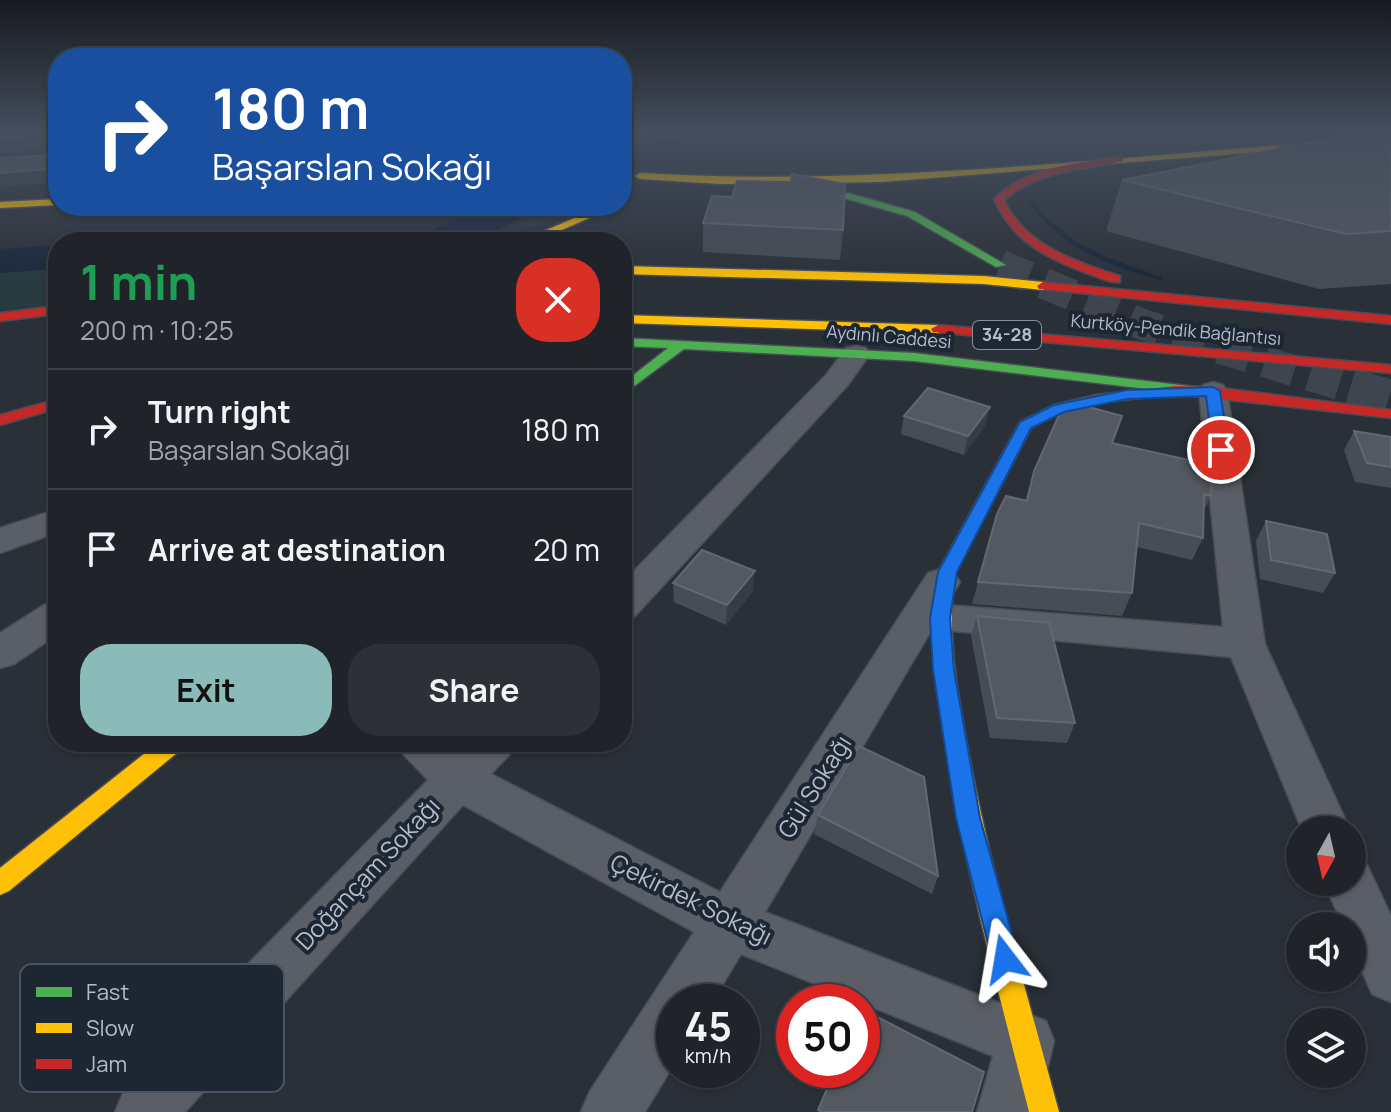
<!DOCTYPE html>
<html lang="en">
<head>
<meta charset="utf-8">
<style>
	:root { --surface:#20242a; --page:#2d3036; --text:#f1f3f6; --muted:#a2a4a8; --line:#3d4147; --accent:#8bbbb9 }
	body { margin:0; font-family:Manrope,sans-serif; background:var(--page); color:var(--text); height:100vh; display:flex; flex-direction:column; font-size:30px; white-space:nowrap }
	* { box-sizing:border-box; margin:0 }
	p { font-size:26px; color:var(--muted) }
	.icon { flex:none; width:44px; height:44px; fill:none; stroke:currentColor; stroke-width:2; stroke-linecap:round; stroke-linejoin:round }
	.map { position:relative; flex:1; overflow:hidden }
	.details { position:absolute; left:48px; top:232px; width:584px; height:520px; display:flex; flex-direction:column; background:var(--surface); border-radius:32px; box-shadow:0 2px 6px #0004,0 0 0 2px var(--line) }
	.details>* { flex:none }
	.hud { position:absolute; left:48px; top:48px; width:584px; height:168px; border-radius:32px; box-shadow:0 2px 6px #0004,0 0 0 2px var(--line); background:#1a4fa0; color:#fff; overflow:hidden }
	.needle { width:52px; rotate:188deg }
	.buttons { position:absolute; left:1286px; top:816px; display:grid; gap:16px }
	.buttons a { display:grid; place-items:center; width:80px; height:80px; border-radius:50%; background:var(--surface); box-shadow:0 2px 6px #0004,0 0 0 2px var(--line); font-size:40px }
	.speed { position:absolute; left:656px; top:984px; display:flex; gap:16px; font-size:40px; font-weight:700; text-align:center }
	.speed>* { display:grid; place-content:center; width:104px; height:104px; border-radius:50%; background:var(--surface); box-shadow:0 2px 6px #0004,0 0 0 2px var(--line); line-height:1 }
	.speed small { font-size:20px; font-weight:400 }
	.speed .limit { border:12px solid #d22; background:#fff; color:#111 }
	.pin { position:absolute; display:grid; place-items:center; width:68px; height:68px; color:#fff; margin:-34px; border:4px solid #fff; border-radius:50%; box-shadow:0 2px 8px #0007 }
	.me { position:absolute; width:88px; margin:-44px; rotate:346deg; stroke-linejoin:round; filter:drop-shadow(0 0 6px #0008) }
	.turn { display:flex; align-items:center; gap:28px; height:168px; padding:0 32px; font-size:36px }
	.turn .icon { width:104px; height:104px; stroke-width:2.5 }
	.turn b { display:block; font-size:56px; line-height:68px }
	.round { display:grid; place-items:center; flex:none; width:84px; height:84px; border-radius:32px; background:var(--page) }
	.head { display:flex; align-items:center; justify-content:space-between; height:136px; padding:0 32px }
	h1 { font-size:48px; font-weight:700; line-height:60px; color:#1e9e55 }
	.action { display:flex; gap:16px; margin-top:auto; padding:16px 32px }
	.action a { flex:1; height:92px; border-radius:32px; background:var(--accent); color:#111; font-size:32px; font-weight:700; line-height:92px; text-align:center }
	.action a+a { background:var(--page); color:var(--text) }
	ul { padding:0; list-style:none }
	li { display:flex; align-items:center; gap:24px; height:120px; padding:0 32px; border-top:2px solid var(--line) }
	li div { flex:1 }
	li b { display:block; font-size:30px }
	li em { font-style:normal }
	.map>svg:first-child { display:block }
	.green { fill:#273a3e }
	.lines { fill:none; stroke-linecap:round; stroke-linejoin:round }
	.stream { fill:#19273c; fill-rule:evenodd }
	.river { fill:#19273c; fill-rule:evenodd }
	.secondary-tunnel-far1 { stroke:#3f454e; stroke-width:31; stroke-dasharray:31 16; stroke-linecap:butt }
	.secondary-tunnel { stroke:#3f454e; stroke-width:40; stroke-dasharray:40 20; stroke-linecap:butt }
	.street-casing { stroke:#484c55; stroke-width:3 }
	.fast-casing { stroke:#484c55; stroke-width:3 }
	.slow-casing { stroke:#484c55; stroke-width:3 }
	.jam-casing { stroke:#484c55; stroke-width:3 }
	.street { fill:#5a5e66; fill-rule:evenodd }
	.fast { fill:#4caf50; fill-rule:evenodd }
	.slow { fill:#ffc107; fill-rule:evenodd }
	.jam { fill:#c62828; fill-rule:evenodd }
	.wall { fill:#474c55 }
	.shaded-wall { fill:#373c44 }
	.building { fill:#535861; stroke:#626872; stroke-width:2 }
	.route { fill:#1a73e8; stroke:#114b97; stroke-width:2 }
	.labels { text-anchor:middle; stroke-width:8; stroke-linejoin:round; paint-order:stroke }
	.far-street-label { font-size:18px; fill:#b4bcc9; stroke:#1d2633 }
	.shield { fill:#1d2633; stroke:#878f9c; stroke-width:2 }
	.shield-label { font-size:18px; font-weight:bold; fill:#b4bcc9 }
	.near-street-label { font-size:24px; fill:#b4bcc9; stroke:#1d2633 }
	.key { fill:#1d2633; stroke:#4a5360; stroke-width:2 }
	.key-label { font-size:22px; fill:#b4bcc9 }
</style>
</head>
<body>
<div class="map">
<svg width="1391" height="1112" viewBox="0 0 1391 1112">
	<rect width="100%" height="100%" fill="#2a3038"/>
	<g class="green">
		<path d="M560,206h24l-90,36h-30l41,-13z"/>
		<path d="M58,265v41l-58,5v-43z"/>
	</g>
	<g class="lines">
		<g class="stream">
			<path d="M983,131h7l28,20 -5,1z"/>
			<path d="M1028,201h4l14,16 29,24 31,16 58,21 -4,2c-57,-16 -94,-30 -132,-77z"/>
		</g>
		<g class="river">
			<path d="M723,131h87l-5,7 -11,2 -150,22 -22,8 2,-24z"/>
			<path d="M486,206h50l-6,8 -61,28h-53l6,-8z"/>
			<path d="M58,245v24l-58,4v-24z"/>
		</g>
		<path class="secondary-tunnel-far1" d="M1000,265l144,60 213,65"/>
		<path class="secondary-tunnel" d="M1350,388l41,12"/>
		<defs>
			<g id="street">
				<path d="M856,346l10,2 4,6 -23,32 -212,230 -13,4v-37l205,-209 19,-26z"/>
				<path d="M1213,382l10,3 4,6 38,253 85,186h-48l-71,-173 -299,-28 -167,283 281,109 8,20 -17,71h-60l16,-56 -252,-102 -29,48h-38v62l-29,48h-64l9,-21 104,-159 -231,-127 -278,307h-70l9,-21 304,-311 -24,-25 -6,-13h51l8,8 8,-8h50l-6,13 -18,19 229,118 208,-319 13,-4 13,4 6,9 -14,23 277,22 -24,-236 4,-6z"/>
				<path d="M58,509v23l-58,21v-25z"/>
				<path d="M58,601v33l-44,30 -14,4v-35l44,-28z"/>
				<path d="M1352,860l15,5 24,51v86l-19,-8 -20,-46v-22h-9l-19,-44h28z"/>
			</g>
			<g id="fast">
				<path d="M848,193l67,19 91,53 -10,2 -89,-51 -63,-18 -1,-2z"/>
				<path d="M622,338l292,15 291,35 7,4 -7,4 -291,-35 -230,-12 -62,46v-11l46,-36 -46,-2z"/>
			</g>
			<g id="slow">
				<path d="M1282,145l3,5 -404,32 -161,2 -80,-5 -5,-3 5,-3c215,13 428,-11 642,-28z"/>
				<path d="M58,199v6l-58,3v-6z"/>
				<path d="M603,206h14l-83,36h-16z"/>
				<path d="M622,266l362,10 59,6 6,4 -6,4 -59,-6 -362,-10z"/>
				<path d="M622,315l316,10 7,4 -7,4 -316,-10z"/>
				<path d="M944,584l9,7c-5,56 6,110 16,164 23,121 58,239 90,357h-30c-30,-118 -62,-236 -82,-357 -9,-55 -19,-109 -12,-164z"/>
				<path d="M159,742h27l-3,6 -174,143 -9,4v-27z"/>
			</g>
			<g id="jam">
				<path d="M641,131h18l-37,10v-6z"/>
				<path d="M1391,137v6l-109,8 -5,-3 5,-3z"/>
				<path d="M1120,156l3,1v4c-41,9 -85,10 -119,39 22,46 71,61 116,76v6c-12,1 -24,-6 -36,-10 -39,-14 -73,-33 -90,-73 32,-33 83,-35 126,-43z"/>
				<path d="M1043,282l348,34v8l-352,-35 -2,-3z"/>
				<path d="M58,306v8l-58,7v-8z"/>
				<path d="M938,325l453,40v8l-458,-41 -2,-3z"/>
				<path d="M1175,386l38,1 178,23v8l-216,-24 -79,9 -32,8 -33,17 -75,144 -3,19 -9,7 -7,-2 -2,-5 3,-19 82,-150 34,-17 42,-10z"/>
				<path d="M58,399v9l-58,17v-10z"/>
			</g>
		</defs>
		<use href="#street" class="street-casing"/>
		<use href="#fast" class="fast-casing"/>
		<use href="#slow" class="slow-casing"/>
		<use href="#jam" class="jam-casing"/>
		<use href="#street" class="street"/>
		<use href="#fast" class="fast"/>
		<use href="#slow" class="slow"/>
		<use href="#jam" class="jam"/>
	</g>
	<g class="wall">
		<path d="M1391,131v153l-72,5 -213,-58 16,-51z"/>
		<path d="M116,206h119l-1,1 -114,8z"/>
		<path d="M703,223l140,7 -3,30 -137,-8z"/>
		<path d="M904,416l81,10 -21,29 -63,-21z"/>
		<path d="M1354,431l37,6v51l-36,-6 -11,-32z"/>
		<path d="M1112,443l99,53 -7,14 -1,28 -11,22 -55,-13 -5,46 -10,23 -150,-12 25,-90 28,-13 9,-30z"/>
		<path d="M1266,521l69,52 -12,20 -63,-14 -4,-38z"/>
		<path d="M673,583l80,8 -27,34 -52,-23z"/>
		<path d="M977,616l98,107 -8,20 -77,-5 -19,-102z"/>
		<path d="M818,815l120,61 -6,18 -118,-60z"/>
	</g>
	<g class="shaded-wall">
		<path d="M52,135l6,13 -58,4v-13z"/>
		<path d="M58,168v14l-58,5v-14z"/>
		<path d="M281,206h54v4l-51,4z"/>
		<path d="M990,407l-5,19 -21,29 4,-19z"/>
		<path d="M755,571l-2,20 -27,34 1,-20z"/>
	</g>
	<g class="building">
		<path d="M0,131h58v37l-58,5v-15l52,-3 3,-17 -3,-3 -52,4z"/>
		<path d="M1370,131h21v100l-45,3 -224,-54z"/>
		<path d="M792,174l53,10 -2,46 -140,-7 9,-27 20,1 5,-16 54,1z"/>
		<path d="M928,388l62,19 -22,29 -64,-20z"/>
		<path d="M1070,402l52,14 -10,27 99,22v31l-7,-2 -1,44 -64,-15 -7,70 -154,-11 19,-68 9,-18 21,5 7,-30 29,-65z"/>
		<path d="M1354,431l37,6v30l-24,-4z"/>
		<path d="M1266,521l61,13 8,39 -64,-13z"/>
		<path d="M702,550l53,21 -28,34 -54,-22z"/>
		<path d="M977,616l72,7 26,100 -78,-5z"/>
		<path d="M859,746l65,31 14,99 -120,-61z"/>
		<path d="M862,1009l122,63 -12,40h-150l-4,-2 17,-40h27z"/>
	</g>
	<linearGradient id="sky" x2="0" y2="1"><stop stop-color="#171a1f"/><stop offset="0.46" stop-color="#444e5e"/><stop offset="1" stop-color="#444e5e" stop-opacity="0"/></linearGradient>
	<rect width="1391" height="287" fill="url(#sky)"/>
	<path class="route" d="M1213,387l7,4 9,59 -8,5 -8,-5 -7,-54 -79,3 -63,13 -33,16 -74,144 -7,46 4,52 26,148 39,141 -4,9 -10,4 -9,-4 -4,-9 -36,-141 -23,-148 -3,-52 8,-46 82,-150 34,-17 73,-15z"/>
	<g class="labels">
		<g class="far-street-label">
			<text transform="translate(1176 330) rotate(5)" y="6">Kurtköy-Pendik Bağlantısı</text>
			<text transform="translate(889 337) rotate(5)" y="6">Aydınlı Caddesi</text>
		</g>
		<rect class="shield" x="973" y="321" width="68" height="28" rx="6"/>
		<g class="shield-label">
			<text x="1007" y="341">34-28</text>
		</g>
		<g class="near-street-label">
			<text transform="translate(815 787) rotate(-58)" y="8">Gül Sokağı</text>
			<text transform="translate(368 874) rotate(-47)" y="8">Doğançam Sokağı</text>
			<text transform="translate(691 900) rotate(26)" y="8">Çekirdek Sokağı</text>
		</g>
	</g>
	<rect x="20" y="964" width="264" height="128" rx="12" class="key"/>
	<rect x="36" y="987" width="36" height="10" fill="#4caf50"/>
	<rect x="36" y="1023" width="36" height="10" fill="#ffc107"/>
	<rect x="36" y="1059" width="36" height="10" fill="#c62828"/>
	<g class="key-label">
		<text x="86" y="1000">Fast</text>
		<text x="86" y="1036">Slow</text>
		<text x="86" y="1072">Jam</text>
	</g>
</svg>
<div class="buttons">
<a><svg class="needle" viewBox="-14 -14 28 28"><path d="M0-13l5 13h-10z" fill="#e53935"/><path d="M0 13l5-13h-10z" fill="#a2a4a8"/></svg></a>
<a><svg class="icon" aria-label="sound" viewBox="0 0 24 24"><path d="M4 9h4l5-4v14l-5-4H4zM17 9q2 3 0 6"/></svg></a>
<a><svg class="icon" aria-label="layers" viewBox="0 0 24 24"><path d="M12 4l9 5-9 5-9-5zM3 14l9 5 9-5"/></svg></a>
</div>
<div class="speed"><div>45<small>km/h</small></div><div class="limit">50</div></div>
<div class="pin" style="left:1221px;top:450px;background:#d93025"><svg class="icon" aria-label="arrive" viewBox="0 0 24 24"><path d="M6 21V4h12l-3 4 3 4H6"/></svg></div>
<svg class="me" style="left:1005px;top:959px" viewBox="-20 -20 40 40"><path d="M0-17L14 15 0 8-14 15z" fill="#1a73e8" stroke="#fff" stroke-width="4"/></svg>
<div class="hud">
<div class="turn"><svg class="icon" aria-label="right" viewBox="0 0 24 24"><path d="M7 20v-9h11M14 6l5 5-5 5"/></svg><div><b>180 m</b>Başarslan Sokağı</div></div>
</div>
<section class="details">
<div class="head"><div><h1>1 min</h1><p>200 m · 10:25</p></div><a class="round" style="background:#d93025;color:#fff"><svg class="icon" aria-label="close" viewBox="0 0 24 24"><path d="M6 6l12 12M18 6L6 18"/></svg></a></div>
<ul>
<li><svg class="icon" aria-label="right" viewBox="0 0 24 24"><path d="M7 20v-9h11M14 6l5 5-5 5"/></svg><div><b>Turn right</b><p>Başarslan Sokağı</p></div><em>180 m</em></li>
<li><svg class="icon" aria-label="arrive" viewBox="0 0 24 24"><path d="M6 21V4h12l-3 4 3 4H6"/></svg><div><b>Arrive at destination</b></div><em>20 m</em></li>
</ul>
<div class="action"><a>Exit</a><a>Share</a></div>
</section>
</div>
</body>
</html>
